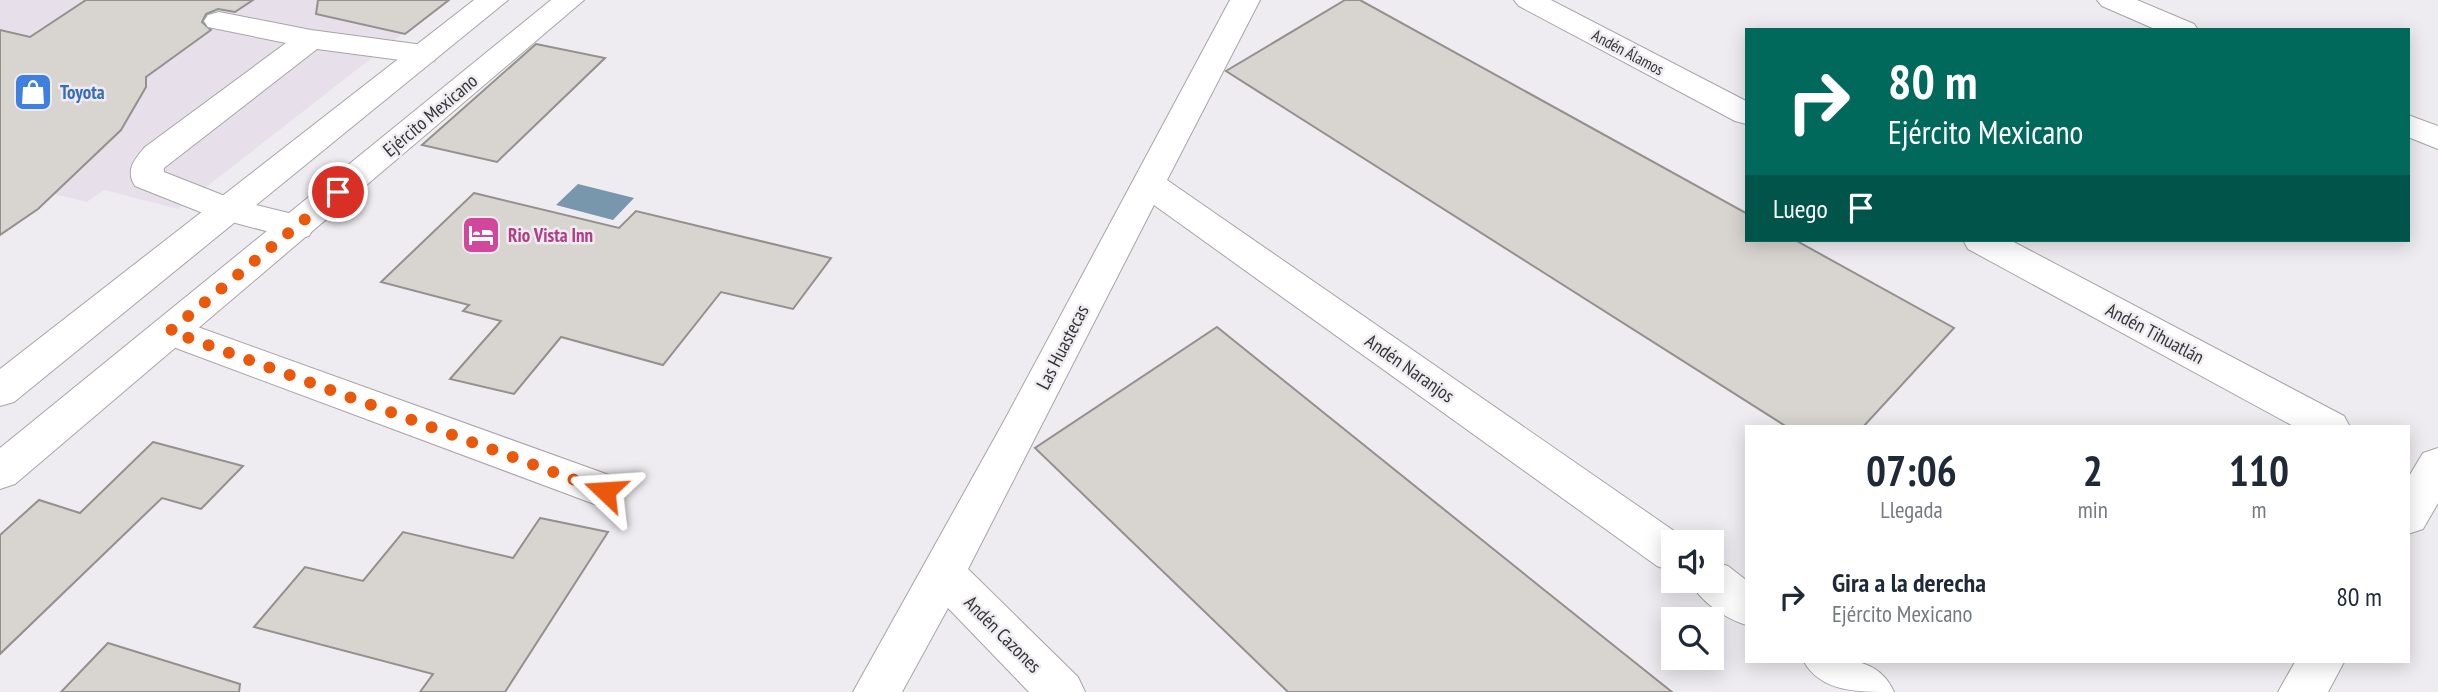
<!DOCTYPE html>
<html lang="es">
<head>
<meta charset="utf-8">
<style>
	:root { --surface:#fff; --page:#f6f6f7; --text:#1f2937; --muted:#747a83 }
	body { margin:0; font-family:"PT Sans Narrow",sans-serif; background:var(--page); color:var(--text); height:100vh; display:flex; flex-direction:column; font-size:26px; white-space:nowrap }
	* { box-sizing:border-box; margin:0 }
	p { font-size:23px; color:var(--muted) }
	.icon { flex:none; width:38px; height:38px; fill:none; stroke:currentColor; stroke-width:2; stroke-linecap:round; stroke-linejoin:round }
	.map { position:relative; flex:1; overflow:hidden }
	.drawer { position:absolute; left:1745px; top:425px; width:665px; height:238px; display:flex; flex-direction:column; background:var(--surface); border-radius:0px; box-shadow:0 4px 18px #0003 }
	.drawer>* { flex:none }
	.top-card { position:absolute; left:1745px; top:28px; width:665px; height:214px; border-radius:0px; box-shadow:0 4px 18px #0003; background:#00695c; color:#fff; overflow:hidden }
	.controls { position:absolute; left:1661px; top:530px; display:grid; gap:14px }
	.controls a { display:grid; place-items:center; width:63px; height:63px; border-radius:0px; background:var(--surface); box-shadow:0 4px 18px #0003; font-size:35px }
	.pin { position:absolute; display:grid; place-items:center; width:60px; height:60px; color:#fff; margin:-30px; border:4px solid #fff; border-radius:50%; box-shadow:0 2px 7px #0007 }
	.me { position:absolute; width:77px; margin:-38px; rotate:290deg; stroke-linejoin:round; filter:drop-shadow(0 0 5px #0008) }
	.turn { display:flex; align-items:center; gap:24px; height:147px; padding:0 28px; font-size:32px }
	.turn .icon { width:91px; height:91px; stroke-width:2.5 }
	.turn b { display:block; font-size:49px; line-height:60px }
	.then { display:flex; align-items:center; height:66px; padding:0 28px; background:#0003; gap:14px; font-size:26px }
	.eta { display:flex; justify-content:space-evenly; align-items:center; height:119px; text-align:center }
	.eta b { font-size:42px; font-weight:700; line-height:49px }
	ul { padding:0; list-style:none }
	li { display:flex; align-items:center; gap:21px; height:105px; padding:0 28px }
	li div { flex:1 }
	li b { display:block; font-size:26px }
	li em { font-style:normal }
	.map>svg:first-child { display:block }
	.built { fill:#e7e0eb }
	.water { fill:#7896ac }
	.building { fill:#d8d4d0; stroke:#93908d; stroke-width:2 }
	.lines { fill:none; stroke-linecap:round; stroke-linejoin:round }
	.minor-casing { stroke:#a6a4a8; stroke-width:2 }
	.major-casing { stroke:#a6a4a8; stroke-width:2 }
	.minor { fill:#fff; fill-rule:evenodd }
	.major { fill:#fff; fill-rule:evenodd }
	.route { stroke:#ea580c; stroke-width:12; stroke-dasharray:0 21.6 }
	.labels { text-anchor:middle; stroke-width:5; stroke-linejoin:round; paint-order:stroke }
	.far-street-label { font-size:16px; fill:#353436; stroke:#eeecf0 }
	.shop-label { font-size:19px; font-weight:bold; fill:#366cbe; stroke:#eeecf0; text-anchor:start }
	.street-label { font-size:19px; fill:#353436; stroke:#eeecf0 }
	.hotel-label { font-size:19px; font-weight:bold; fill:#b23c85; stroke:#eeecf0; text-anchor:start }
</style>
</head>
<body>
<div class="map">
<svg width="2438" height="692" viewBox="0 0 2438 692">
	<rect width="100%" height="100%" fill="#eeecf0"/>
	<path class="built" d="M0,0h446l-268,209 -74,-19 -17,12 -87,-21z"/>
	<path class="water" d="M578,184l56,14 -21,22 -57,-15z"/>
	<g class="building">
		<path d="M86,0h167l-18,12 -17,-3 -12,5 -4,8 9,8 -65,47v10l-25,43 -83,79 -38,26v-205l30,7z"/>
		<path d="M318,0h131l-44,34 -89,-20z"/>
		<path d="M1345,0h15l386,213v27h49l159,88 -91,99h-76l-561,-356z"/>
		<path d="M536,44l69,14 -108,104 -75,-17z"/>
		<path d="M474,193l145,35 17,-17 195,47 -38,51 -72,-17 -58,73 -102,-28 -47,57 -64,-15 51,-58 -38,-10 6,-6 -88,-23z"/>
		<path d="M1217,327l336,270 119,95h-384l-253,-244z"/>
		<path d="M153,442l90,24 -42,43 -39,-11 -162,156v-119l39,-35 41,13z"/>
		<path d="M540,518l68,14 -103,160h-85l13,-18 -179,-47 51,-60 58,14 40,-49 110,26z"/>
		<path d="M108,643l132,41 -1,8h-178z"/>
	</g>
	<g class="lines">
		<defs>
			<g id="minor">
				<path d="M1230,0h30l-93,180 523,362h-17v30l-16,-6 -503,-361 -186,364 110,108 7,15h-56l-81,-84 -46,84h-49l150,-269z"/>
				<path d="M1514,0h37l195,101v23l-11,-3 -216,-115z"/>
				<path d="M2097,0h40l57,24 4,6h-41l-55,-24z"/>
				<path d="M219,12l92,18 112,15 11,2 4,7 -4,7 -11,2 -106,-14 -153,119v4l71,28 74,18 5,9 -5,9 -13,3 -83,-22 -78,-31c-10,-16 -1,-26 10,-39l141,-104 -78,-16 -4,-6 4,-6z"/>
				<path d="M2408,115l30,11v23l-30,-12z"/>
				<path d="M1963,240h47l334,176 6,11h-55l-327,-178z"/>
				<path d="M170,317l450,162 6,12 -6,12 -15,5 -448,-167 -6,-10 6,-10z"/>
				<path d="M2438,448v55l-15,26 -15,5v-56l15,-25z"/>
				<path d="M1712,561l16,5 18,14v45c-21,-7 -46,-23 -56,-44h22z"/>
				<path d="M1804,662c35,-3 73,-8 90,30 -38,0 -72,0 -90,-30z"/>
				<path d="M2295,662h49l-16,30h-50z"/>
			</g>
			<g id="major">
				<path d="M474,0h34l-494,402 -14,4v-37z"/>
				<path d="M551,0h33l-569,484 -15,5v-41z"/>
			</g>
		</defs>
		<use href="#minor" class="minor-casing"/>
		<use href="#major" class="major-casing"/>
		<use href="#minor" class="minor"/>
		<use href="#major" class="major"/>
	</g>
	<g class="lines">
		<path class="route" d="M338,192l-168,139 435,160"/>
	</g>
	<defs>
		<symbol id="shop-square" viewBox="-11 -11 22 22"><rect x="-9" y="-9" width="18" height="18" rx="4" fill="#3f7fe0" stroke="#eeecf0"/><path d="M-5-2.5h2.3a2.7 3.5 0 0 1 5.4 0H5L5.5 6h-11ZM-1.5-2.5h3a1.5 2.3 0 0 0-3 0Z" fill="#fff"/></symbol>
		<symbol id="hotel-square" viewBox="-11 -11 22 22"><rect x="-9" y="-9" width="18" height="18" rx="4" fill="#d1479c" stroke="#eeecf0"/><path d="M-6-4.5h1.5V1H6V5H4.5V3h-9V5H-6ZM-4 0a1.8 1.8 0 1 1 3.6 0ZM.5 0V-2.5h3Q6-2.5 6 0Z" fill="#fff"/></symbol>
	</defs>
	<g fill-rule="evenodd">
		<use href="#shop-square" x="11" y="70" width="44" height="44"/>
		<use href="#hotel-square" x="459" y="213" width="44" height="44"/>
	</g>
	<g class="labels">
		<g class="far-street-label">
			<text transform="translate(1628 52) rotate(28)" y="6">Andén Álamos</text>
		</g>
		<g class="shop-label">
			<text x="60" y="99">Toyota</text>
		</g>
		<g class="street-label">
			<text transform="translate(430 115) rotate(-40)" y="7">Ejército Mexicano</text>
			<text transform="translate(2155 333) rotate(28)" y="7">Andén Tihuatlán</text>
			<text transform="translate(1062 347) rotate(-63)" y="7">Las Huastecas</text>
			<text transform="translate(1410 368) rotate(35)" y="7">Andén Naranjos</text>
			<text transform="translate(1003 634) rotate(45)" y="7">Andén Cazones</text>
		</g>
		<g class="hotel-label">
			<text x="508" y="242">Rio Vista Inn</text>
		</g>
	</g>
</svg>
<div class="controls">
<a><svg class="icon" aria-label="sound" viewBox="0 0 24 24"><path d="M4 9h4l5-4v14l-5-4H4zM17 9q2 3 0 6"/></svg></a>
<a><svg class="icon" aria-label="search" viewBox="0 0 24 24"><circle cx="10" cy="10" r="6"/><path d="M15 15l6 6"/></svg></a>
</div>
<div class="pin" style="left:338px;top:192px;background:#d93025"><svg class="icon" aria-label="arrive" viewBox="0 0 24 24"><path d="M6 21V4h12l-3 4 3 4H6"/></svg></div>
<svg class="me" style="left:605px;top:491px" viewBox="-20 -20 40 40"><path d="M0-17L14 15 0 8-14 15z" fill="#ea580c" stroke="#fff" stroke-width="4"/></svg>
<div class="top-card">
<div class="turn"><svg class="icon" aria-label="right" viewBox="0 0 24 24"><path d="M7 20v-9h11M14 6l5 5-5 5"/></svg><div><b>80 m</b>Ejército Mexicano</div></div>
<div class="then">Luego<svg class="icon" aria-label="arrive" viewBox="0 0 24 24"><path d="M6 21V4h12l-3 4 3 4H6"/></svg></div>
</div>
<section class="drawer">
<div class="eta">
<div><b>07:06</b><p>Llegada</p></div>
<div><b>2</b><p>min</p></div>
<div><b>110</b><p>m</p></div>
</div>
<ul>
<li><svg class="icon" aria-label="right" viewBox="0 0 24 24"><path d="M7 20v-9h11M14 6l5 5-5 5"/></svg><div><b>Gira a la derecha</b><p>Ejército Mexicano</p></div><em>80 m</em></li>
</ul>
</section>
</div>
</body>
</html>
